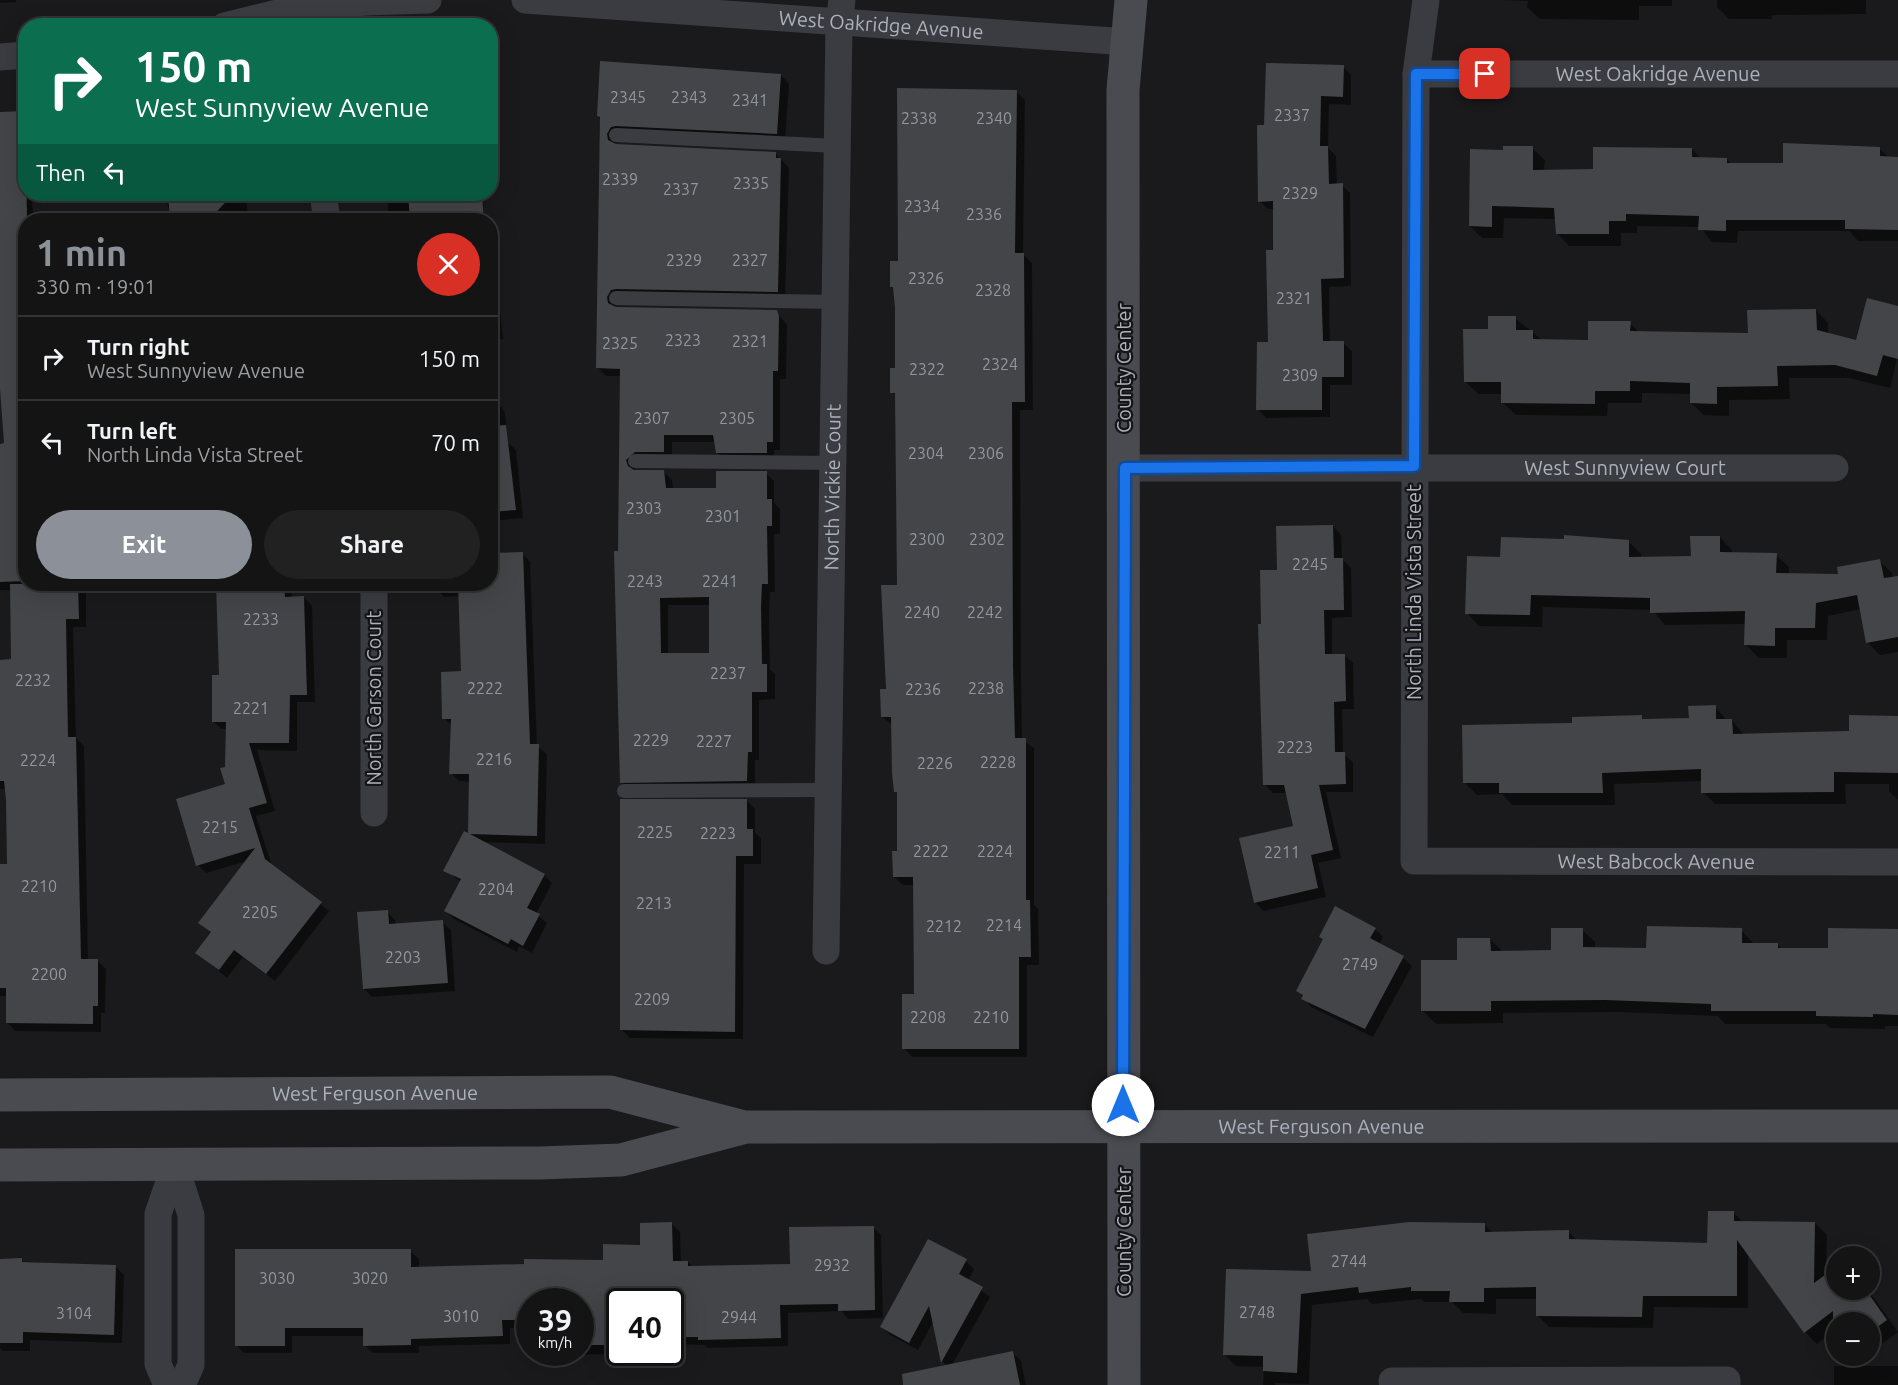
<!DOCTYPE html>
<html lang="en">
<head>
<meta charset="utf-8">
<style>
	:root { --surface:#141415; --page:#212122; --text:#f1f3f6; --muted:#9d9ea0; --line:#333334; --accent:#8c9099 }
	body { margin:0; font-family:Ubuntu,sans-serif; background:var(--page); color:var(--text); height:100vh; display:flex; flex-direction:column; font-size:22px; white-space:nowrap }
	* { box-sizing:border-box; margin:0 }
	p { font-size:20px; color:var(--muted) }
	.icon { flex:none; width:33px; height:33px; fill:none; stroke:currentColor; stroke-width:2; stroke-linecap:round; stroke-linejoin:round }
	.map { position:relative; flex:1; overflow:hidden }
	.drawer { position:absolute; left:18px; top:213px; width:480px; height:378px; display:flex; flex-direction:column; background:var(--surface); border-radius:24px; box-shadow:0 6px 24px #0002,0 0 0 2px var(--line) }
	.drawer>* { flex:none }
	.top-card { position:absolute; left:18px; top:18px; width:480px; height:183px; border-radius:24px; box-shadow:0 6px 24px #0002,0 0 0 2px var(--line); background:#0b6e4f; color:#fff; overflow:hidden }
	.tools { position:absolute; left:1826px; top:1246px; display:grid; gap:12px }
	.tools a { display:grid; place-items:center; width:54px; height:54px; border-radius:50%; background:var(--surface); box-shadow:0 6px 24px #0002,0 0 0 2px var(--line); font-size:30px }
	.speed { position:absolute; left:516px; top:1288px; display:flex; gap:12px; font-size:30px; font-weight:700; text-align:center }
	.speed>* { display:grid; place-content:center; width:78px; height:78px; border-radius:50%; background:var(--surface); box-shadow:0 6px 24px #0002,0 0 0 2px var(--line); line-height:1 }
	.speed small { font-size:15px; font-weight:400 }
	.speed .limit { border:3px solid #111; border-radius:9px; background:#fff; color:#111 }
	.pin { position:absolute; display:grid; place-items:center; width:51px; height:51px; color:#fff; margin:-26px; border-radius:12px; box-shadow:0 3px 9px #0006 }
	.me { position:absolute; width:66px; margin:-33px; rotate:0deg; stroke-linejoin:round; filter:drop-shadow(0 0 4px #0008) }
	.turn { display:flex; align-items:center; gap:21px; height:126px; padding:0 18px; font-size:27px }
	.turn .icon { width:78px; height:78px; stroke-width:2.5 }
	.turn b { display:block; font-size:42px; line-height:51px }
	.then { display:flex; align-items:center; height:57px; padding:0 18px; background:#0003; gap:12px; font-size:22px }
	.round { display:grid; place-items:center; flex:none; width:63px; height:63px; border-radius:32px; background:var(--page) }
	.head { display:flex; align-items:center; justify-content:space-between; height:102px; padding:0 18px }
	h1 { font-size:36px; font-weight:600; line-height:45px; color:var(--accent) }
	.action { display:flex; gap:12px; margin-top:auto; padding:12px 18px }
	.action a { flex:1; height:69px; border-radius:36px; background:var(--accent); color:#fff; font-size:24px; font-weight:600; line-height:69px; text-align:center }
	.action a+a { background:var(--page); color:var(--text) }
	ul { padding:0; list-style:none }
	li { display:flex; align-items:center; gap:18px; height:84px; padding:0 18px; border-top:2px solid var(--line) }
	li div { flex:1 }
	li b { display:block; font-size:22px }
	li em { font-style:normal }
	.map>svg:first-child { display:block }
	.shadow { fill:#0007; fill-rule:evenodd }
	.building { fill:#444549; fill-rule:evenodd }
	.lines { fill:none; stroke-linecap:round; stroke-linejoin:round }
	.lane { stroke:#3b3c41; stroke-width:14 }
	.street { stroke:#3b3c41; stroke-width:27 }
	.secondary { stroke:#494b51; stroke-width:33 }
	.route-casing { stroke:#114b97; stroke-width:15 }
	.route { stroke:#1a73e8; stroke-width:10 }
	.labels { text-anchor:middle; stroke-width:4.5; stroke-linejoin:round; paint-order:stroke }
	.number-label { font-size:16px; fill:#92969f }
	.street-label { font-size:20px; fill:#acb1bc; stroke:#151517 }
</style>
</head>
<body>
<div class="map">
<svg width="1898" height="1385" viewBox="0 0 1898 1385">
	<rect width="100%" height="100%" fill="#1a1a1c"/>
	<g class="shadow">
		<path d="M0,0h16v2l-16,1z"/>
		<path d="M1672,0v6h-33v14l-99,-1 -13,-12 1,-6 -29,-1z"/>
		<path d="M1717,0h149v14l-94,1v4h-43l-12,-12z"/>
		<path d="M1343,67l8,8v30l-22,-1 -1,44 8,8 1,29h5l8,8 1,93 -22,1 1,56h13l9,8v34h-22v32l-64,1 -8,-9 11,-66 5,-134h-6l-9,-8 6,-74z"/>
		<path d="M781,75l8,9 -4,58 -165,-7 -5,8v2l160,8 14,15 -4,132 -166,-2 -4,8v3l161,2 11,14 -1,54h-6v71h-6v11h-48l-9,-9 -2,-10h-43v18h-29l-9,9v2l30,1 8,8 1,9h44l49,-16 8,8v22l6,6v25h-6l1,58h-5l-1,24 1,53 5,5v25l-16,1v60h-4v29l-125,2 -8,-9 -1,-406h-15l-9,-9 4,-248 -3,-3zM668,605h43v49l-43,1z"/>
		<path d="M1016,92l9,8 -2,154 9,9 1,147h-13l1,264 1,66 12,8v157l4,4 1,56h-12v92h-115l-8,-9 11,-53 -1,-110h-11l-9,-8 5,-24v-58l-4,-4 -3,-66 -10,-8 17,-131 -2,-189 -5,-5 4,-22v-63l-1,-18 -4,-3 9,-24z"/>
		<path d="M24,112l2,82h5l3,26h-8v364h60v43h-13l3,111 8,8 4,215h10l8,8 -1,44h-4v19l-86,-1 -8,-9v-26h-7v-130l9,-1 -3,-76h-6v-128h13l-1,-71h-12v-145h6l-6,-58v-274z"/>
		<path d="M1532,148l13,12 -1,11h51l97,-22 9,10h26l5,6h53l94,-17 10,10h9v83h-40l-9,-10h-111l-1,12 -25,-1 -12,-15 -63,-1v7h-16v13h-52l-12,-13 -1,-14 -52,-1 -1,20h-21l-12,-12 34,-74z"/>
		<path d="M166,194h79l3,20 10,6h-84l-6,-13z"/>
		<path d="M388,194h95l1,26h-88l-8,-7z"/>
		<path d="M490,257l5,4 8,78 -12,2 5,58 9,14 3,30 8,7 7,68 -33,3z"/>
		<path d="M1816,310l12,13v11l29,8 41,-32v45l-8,33 -41,-10h-60l1,21 -61,1v16l-25,-1 -13,-12v-9l-49,-1v10h-34l-1,13 -91,-1 -13,-12v-9h-25l-13,-13 25,-51 25,-12 27,22 47,1 41,-18 9,9 110,3z"/>
		<path d="M1333,526l8,9 1,24 9,9 1,49 -20,1v37h12l9,8 1,46h-12l1,45 10,8v30h-27l15,66 -23,5 8,34 -63,14 -8,-9 40,-75 -7,-34h-15l-8,-8 -3,-160 17,-54z"/>
		<path d="M1720,537l12,13v4l44,1 13,12v7l51,2 40,-15 12,12 1,5 5,-1v75l-18,3 -13,-13 -6,-33 -33,7 -1,24h-40v18h-28l-13,-13v-21l-81,1 -13,-15 -109,-3 -1,20 -63,-1 -12,-13 34,-54 128,-17 12,12v4h51z"/>
		<path d="M522,553l8,9 7,184 10,8 -2,90 -64,-2 63,33 8,8 -16,31 11,9 -15,30 -13,-7 -2,6 -63,-33 -8,-8 15,-29 -16,-12 24,-34 1,-54 -11,-1 -8,-8 1,-47 -8,-8 18,-45 -2,-77 -16,1 -8,-9v-4h54z"/>
		<path d="M217,584h74l1,14 12,-1 8,9 3,96h-18v49l-40,-1 18,61 -19,5 16,50 57,45 -54,70 -32,-24 -16,21 -30,-25 15,-20 -12,-10 47,-62 -41,12 -8,-8 29,-80v-56h-6l-8,-8 8,-45z"/>
		<path d="M1715,707l12,13h5l12,15 106,-2 48,-15v82l-9,-9v-7h-44l1,20h-131l-12,-12 -1,-11 -88,3 1,21h-103l-10,-11 -25,1 -12,-12 108,-58 68,-8 4,3h45z"/>
		<path d="M747,801l8,8v24l6,5v26h-17l-1,175 -113,-1 -8,-8z"/>
		<path d="M387,912l8,8 1,5 46,-3 9,8 4,61 -83,6 -8,-8z"/>
		<path d="M1375,929l8,8 -4,8 24,13 9,8 -39,71 -62,-30 -13,-17z"/>
		<path d="M1582,930l13,12v7l52,1 94,-20 13,14 24,1 4,4h48l68,-19v96h-13v3l-55,-1 -4,-4h-101l-7,-8 -99,-4 -116,1v10l-67,1 -13,-13 36,-50 31,-22 13,13h49z"/>
		<path d="M1734,1213l9,9 72,1 12,12 -1,41 10,-8v22h32l30,42 -29,21v-30h-33v33h28l-14,10h48v19h-64v-19h8l-8,-8v-27l-17,13 -12,-12 -57,-79v55l-94,-1 -1,21 -104,-1 -12,-12v-16h-41v15l-33,-1 -11,-11h-27l-4,-3 -49,5 -5,-5 -55,6 -3,79 -35,-1 2,2h-13l1,-18 -28,-1 -12,-12 89,-81 172,-48 8,8 76,-1 8,9 132,3z"/>
		<path d="M672,1224l8,8 1,30h7l5,5 98,-2 82,-38 8,8 2,83 -35,1 -7,-8 -53,2v33l-80,2 -3,-3 -35,-1v-42h-50v51h27l-76,2 -2,-2h11v-51h-50v26h-20v16l-91,2v7h-46l-9,-8v-9h-72v17h-48l-8,-8 174,-94 9,8v9l186,-6 37,-16z"/>
		<path d="M0,1260l116,7 8,8 -2,68 -92,-3v11h-27l-3,-3z"/>
		<path d="M966,1261l8,8 -6,12 22,16 -38,68 61,-12 8,8 5,24h-79v-19l-4,-4 -9,-42 -16,30 -28,-15 -9,-8z"/>
	</g>
	<g class="building">
		<path d="M600,61l181,13 -4,60 -161,-8 -5,1 -4,7 1,6 8,4 160,8v6h5l-3,134 -162,-3 -5,1 -4,7 1,6 8,4 161,3 2,6 -1,55h-5v71h-6v11h-51l-3,-18h-49v17h-29l-9,8 2,6 6,4h30l2,18h50v-17h51v28h5v27h-5l1,58h-6l-1,23 1,57h5v28h-15v60h-4l-1,29 -127,2 -6,-232h4l2,-182 -24,-1 4,-251 -3,-1zM709,597v56h-48l-1,-55z"/>
		<path d="M1266,63l78,2 -1,32 -22,-1 -1,50h8l1,38 14,-1 1,95 -23,1 2,62h21v36h-22v33h-66l1,-68h11l-2,-92h7v-49l-15,1 -1,-77h7z"/>
		<path d="M897,88l120,2 -2,163h9l1,149h-13l1,263 2,73h11v162h4l1,57h-12v92h-117v-55h12l-1,-117h-20l-1,-26h5v-59h-3l-2,-19 -1,-56h-10l-1,-28h6l-5,-104h16l-2,-192h-5v-25h5v-61l-2,-20h-3v-26h8z"/>
		<path d="M25,111l2,109 -1,361 -26,1v-138l4,-1 -4,-54v-277z"/>
		<path d="M1783,143l97,4v9l18,1v73l-53,-1v-9h-119v11l-28,-1 1,-14 -73,-2v7h-17v13h-53l-2,-26 -62,-2v21l-23,-1 1,-77 33,1v-4h30v24l60,-1v-22l99,1v9l35,1v5h56z"/>
		<path d="M168,194h65l-24,26h-39z"/>
		<path d="M408,194l74,1 2,25h-74z"/>
		<path d="M1867,298l31,8v53l-15,-4 -6,21 -42,-11 -58,1 1,20 -61,1v17l-27,-1v-20l-60,-2v10h-35v13l-94,-1v-21h-37l-1,-53h25v-13h28v14h17v9l55,1v-19h43l-1,10 118,2 -1,-23 69,-1 1,21 39,10z"/>
		<path d="M506,425l10,85 -26,2v-86z"/>
		<path d="M1333,525l1,33h9l1,52h-20l1,44h20l1,47 -12,1 1,50h10l1,32 -27,1 14,65 -22,5 7,33 -64,15 -15,-65 54,-12 -9,-41h-21l-5,-161h3l-1,-54h17l-1,-44z"/>
		<path d="M1564,535l65,5v17l62,-1 -1,-20h30v16l57,1 -1,20 62,1 -1,-7 43,-8 4,19 14,-2v61l-32,6 -9,-48 -41,8 -1,25h-40v18l-31,-1 1,-34 -95,2v-15l-119,-3 -1,20 -65,-1 2,-58 33,1 1,-20 63,2z"/>
		<path d="M523,552l7,192h9l-2,92 -67,-2 75,40 -18,34 13,6 -17,32 -12,-7 -3,5 -64,-33 17,-32 -18,-8 21,-40 4,2 1,-59h-20l2,-55h-9l-1,-47 20,-1 -3,-87h32v-31z"/>
		<path d="M10,584h68l1,35h-13l2,118h8l5,222h17v47h-5v18l-87,-1v-35h-6v-124h7l-1,-64 -2,-19h-4v-121l11,-1z"/>
		<path d="M216,584h68l1,13 19,-1 3,99h-17l-1,48h-40l18,60 -18,5 16,51 57,43 -56,72 -32,-24 -15,20 -24,-17 16,-21 -13,-9 57,-75 -59,18 -20,-67 49,-15 -5,-16 5,-1 1,-45h-14v-47h7z"/>
		<path d="M1716,705v14h16l1,15 116,-3v-16l49,1v57l-64,-1v20l-133,1v-24l-99,4 1,20h-104v-10h-36l-1,-58 110,-2v-6l70,-2v4l47,-1 -1,-12z"/>
		<path d="M620,799h127v30h6v27h-17l-1,176 -115,-2z"/>
		<path d="M1335,906l41,22 -6,10 34,18 -39,73 -64,-30 2,-4 -7,-4 27,-52 -4,-2z"/>
		<path d="M388,910l1,14 54,-4 5,63 -85,6 -6,-77z"/>
		<path d="M1647,926l95,2v15h36v5h50v-20l70,1v86l-25,-1v3l-57,-1v-5h-105v-7l-106,-4 -114,1v10h-70v-51h36v-22h33l1,13 60,-1v-22h32v19l63,1z"/>
		<path d="M1708,1211h26v10l81,1 -1,61 22,-16v23h30l21,30 -18,13v-10h-33v33l-3,2v-47l-29,22 -67,-93v56h-94l-1,21 -106,-1v-29l-52,1v14h-35l1,-11h-39v-4l-52,6 -1,-6 -57,7 -4,79 -34,-2v-15l-40,-1 3,-86 85,2 -4,-37 102,-12 76,1v9l84,-2v9l138,4z"/>
		<path d="M672,1222l1,39h15v5l102,-2 -1,-37 85,-1 1,84 -37,1v-7l-58,1 1,33 -83,2v-3h-28v-35h-50v43h-40v-43h-50v18h-28l1,16 -92,3v6l-48,1v-18h-78v18h-50v-97h176v18l113,-3v-5l79,1v-16l37,1v-22z"/>
		<path d="M928,1239l39,20 -8,15 24,13 -42,76 -12,-57 -20,37 -29,-16z"/>
		<path d="M22,1258v4l94,3 -2,70 -91,-3v11h-23v-84z"/>
		<path d="M1013,1351l7,34h-117l-1,-11z"/>
	</g>
	<g class="lines">
		<g class="lane">
			<path d="M616,135l221,11"/>
			<path d="M616,298l219,4"/>
			<path d="M635,461l198,2"/>
			<path d="M624,791l205,-1"/>
		</g>
		<g class="street">
			<path id="s1" d="M525,0l603,42"/>
			<path id="s2" d="M1426,0l-10,74 -2,787 484,1"/>
			<path d="M224,26l74,-18 68,-6 62,-2"/>
			<path d="M0,57l26,-2"/>
			<path id="s3" d="M1416,74h482"/>
			<path d="M323,194l4,26"/>
			<path id="s4" d="M1125,468h710"/>
			<path d="M374,584v229"/>
			<path id="s5" d="M826,951l13,-928 3,-23"/>
			<path d="M175,1165l16,50v150l-9,20"/>
			<path d="M1392,1381l335,-1v5"/>
			<path d="M167,1385l-9,-21v-150l17,-49"/>
		</g>
		<g class="secondary">
			<path id="s6" d="M0,1095l610,-3 134,35 1154,-1"/>
			<path d="M0,1165l540,-2 81,-3 121,-32"/>
			<path d="M1124,1385l-1,-1295 8,-90"/>
		</g>
	</g>
	<g class="lines">
		<defs>
			<path id="route" d="M1123,1105l2,-637 289,-2 2,-392h69"/>
		</defs>
		<use href="#route" class="route-casing"/>
		<use href="#route" class="route"/>
	</g>
	<g class="labels">
		<g class="number-label">
			<text x="628" y="103">2345</text>
			<text x="689" y="103">2343</text>
			<text x="750" y="106">2341</text>
			<text x="1292" y="121">2337</text>
			<text x="919" y="124">2338</text>
			<text x="994" y="124">2340</text>
			<text x="620" y="185">2339</text>
			<text x="751" y="189">2335</text>
			<text x="681" y="195">2337</text>
			<text x="1300" y="199">2329</text>
			<text x="922" y="212">2334</text>
			<text x="984" y="220">2336</text>
			<text x="684" y="266">2329</text>
			<text x="750" y="266">2327</text>
			<text x="926" y="284">2326</text>
			<text x="993" y="296">2328</text>
			<text x="1294" y="304">2321</text>
			<text x="683" y="346">2323</text>
			<text x="750" y="347">2321</text>
			<text x="620" y="349">2325</text>
			<text x="1000" y="370">2324</text>
			<text x="927" y="375">2322</text>
			<text x="1300" y="381">2309</text>
			<text x="652" y="424">2307</text>
			<text x="737" y="424">2305</text>
			<text x="926" y="459">2304</text>
			<text x="986" y="459">2306</text>
			<text x="644" y="514">2303</text>
			<text x="723" y="522">2301</text>
			<text x="927" y="545">2300</text>
			<text x="987" y="545">2302</text>
			<text x="1310" y="570">2245</text>
			<text x="645" y="587">2243</text>
			<text x="720" y="587">2241</text>
			<text x="922" y="618">2240</text>
			<text x="985" y="618">2242</text>
			<text x="261" y="625">2233</text>
			<text x="728" y="679">2237</text>
			<text x="33" y="686">2232</text>
			<text x="485" y="694">2222</text>
			<text x="986" y="694">2238</text>
			<text x="923" y="695">2236</text>
			<text x="251" y="714">2221</text>
			<text x="651" y="746">2229</text>
			<text x="714" y="747">2227</text>
			<text x="1295" y="753">2223</text>
			<text x="494" y="765">2216</text>
			<text x="38" y="766">2224</text>
			<text x="998" y="768">2228</text>
			<text x="935" y="769">2226</text>
			<text x="220" y="833">2215</text>
			<text x="655" y="838">2225</text>
			<text x="718" y="839">2223</text>
			<text x="931" y="857">2222</text>
			<text x="995" y="857">2224</text>
			<text x="1282" y="858">2211</text>
			<text x="39" y="892">2210</text>
			<text x="496" y="895">2204</text>
			<text x="654" y="909">2213</text>
			<text x="260" y="918">2205</text>
			<text x="1004" y="931">2214</text>
			<text x="944" y="932">2212</text>
			<text x="403" y="963">2203</text>
			<text x="1360" y="970">2749</text>
			<text x="49" y="980">2200</text>
			<text x="652" y="1005">2209</text>
			<text x="928" y="1023">2208</text>
			<text x="991" y="1023">2210</text>
			<text x="1349" y="1267">2744</text>
			<text x="832" y="1271">2932</text>
			<text x="277" y="1284">3030</text>
			<text x="370" y="1284">3020</text>
			<text x="1257" y="1318">2748</text>
			<text x="74" y="1319">3104</text>
			<text x="461" y="1322">3010</text>
			<text x="739" y="1323">2944</text>
		</g>
		<g class="street-label">
			<text dy="7" stroke="none"><textPath href="#s1" startOffset="357">West Oakridge Avenue</textPath></text>
			<text dy="7" stroke="none"><textPath href="#s3" startOffset="242">West Oakridge Avenue</textPath></text>
			<text transform="translate(1124 368) rotate(-90)" y="7">County Center</text>
			<text dy="7" stroke="none"><textPath href="#s4" startOffset="500">West Sunnyview Court</textPath></text>
			<text dy="7" stroke="none"><textPath href="#s5" startOffset="464">North Vickie Court</textPath></text>
			<text transform="translate(1414 592) rotate(-90)" y="7">North Linda Vista Street</text>
			<text transform="translate(374 698) rotate(-90)" y="7">North Carson Court</text>
			<text dy="7" stroke="none"><textPath href="#s2" startOffset="1104">West Babcock Avenue</textPath></text>
			<text dy="7" stroke="none"><textPath href="#s6" startOffset="375">West Ferguson Avenue</textPath></text>
			<text dy="7" stroke="none"><textPath href="#s6" startOffset="1326">West Ferguson Avenue</textPath></text>
			<text transform="translate(1124 1232) rotate(-90)" y="7">County Center</text>
		</g>
	</g>
</svg>
<div class="tools">
<a>+</a>
<a>−</a>
</div>
<div class="speed"><div>39<small>km/h</small></div><div class="limit">40</div></div>
<div class="pin" style="left:1485px;top:74px;background:#d93025"><svg class="icon" aria-label="arrive" viewBox="0 0 24 24"><path d="M6 21V4h12l-3 4 3 4H6"/></svg></div>
<svg class="me" style="left:1123px;top:1105px" viewBox="-20 -20 40 40"><circle r="19" fill="#fff"/><path d="M0-13L10 11 0 6-10 11z" fill="#1a73e8"/></svg>
<div class="top-card">
<div class="turn"><svg class="icon" aria-label="right" viewBox="0 0 24 24"><path d="M7 20v-9h11M14 6l5 5-5 5"/></svg><div><b>150 m</b>West Sunnyview Avenue</div></div>
<div class="then">Then<svg class="icon" aria-label="left" viewBox="0 0 24 24"><path d="M17 20v-9H6M10 6l-5 5 5 5"/></svg></div>
</div>
<section class="drawer">
<div class="head"><div><h1>1 min</h1><p>330 m · 19:01</p></div><a class="round" style="background:#d93025;color:#fff"><svg class="icon" aria-label="close" viewBox="0 0 24 24"><path d="M6 6l12 12M18 6L6 18"/></svg></a></div>
<ul>
<li><svg class="icon" aria-label="right" viewBox="0 0 24 24"><path d="M7 20v-9h11M14 6l5 5-5 5"/></svg><div><b>Turn right</b><p>West Sunnyview Avenue</p></div><em>150 m</em></li>
<li><svg class="icon" aria-label="left" viewBox="0 0 24 24"><path d="M17 20v-9H6M10 6l-5 5 5 5"/></svg><div><b>Turn left</b><p>North Linda Vista Street</p></div><em>70 m</em></li>
</ul>
<div class="action"><a>Exit</a><a>Share</a></div>
</section>
</div>
</body>
</html>
